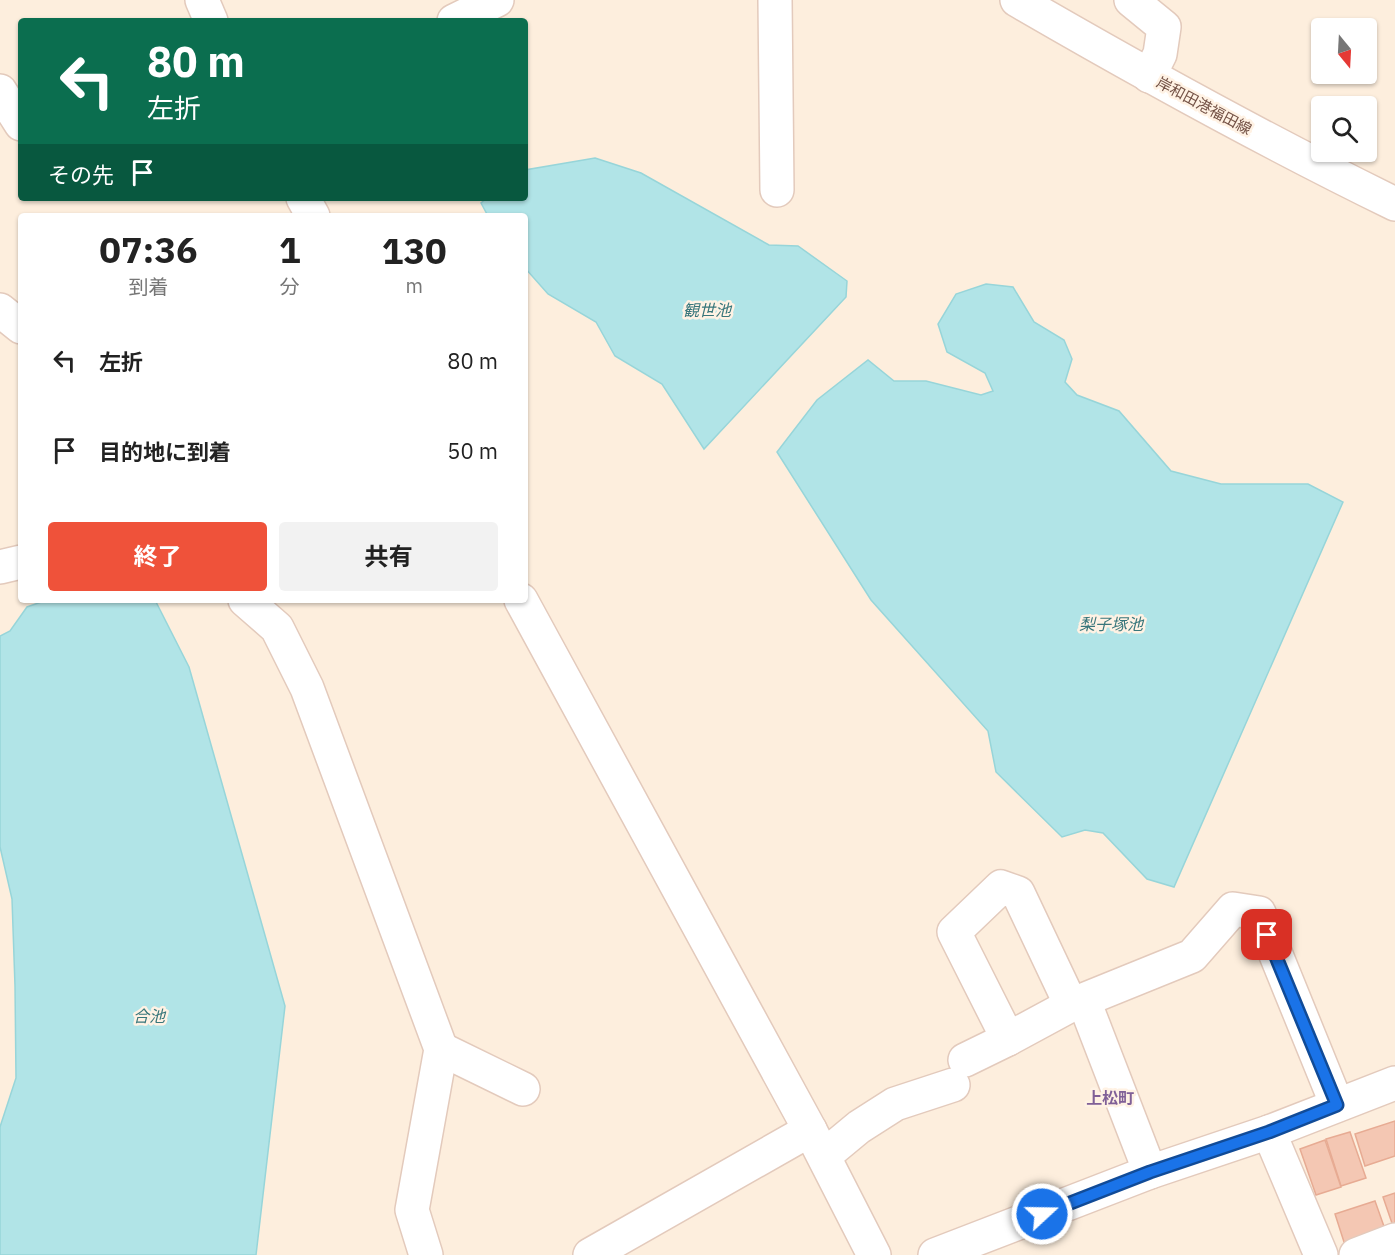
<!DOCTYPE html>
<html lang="ja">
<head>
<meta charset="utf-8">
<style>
	:root { --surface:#fff; --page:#f2f2f2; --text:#222; --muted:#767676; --accent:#ef523a }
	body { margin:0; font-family:"IBM Plex Sans","Noto Sans JP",sans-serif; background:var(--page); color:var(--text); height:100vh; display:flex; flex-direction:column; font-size:22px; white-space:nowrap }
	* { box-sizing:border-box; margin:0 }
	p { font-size:20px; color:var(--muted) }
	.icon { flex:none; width:33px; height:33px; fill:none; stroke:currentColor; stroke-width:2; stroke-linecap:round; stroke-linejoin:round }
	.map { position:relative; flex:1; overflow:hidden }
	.panel { position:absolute; left:18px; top:213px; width:510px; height:390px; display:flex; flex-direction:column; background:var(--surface); border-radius:6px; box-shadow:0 2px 4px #0004 }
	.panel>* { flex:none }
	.guide { position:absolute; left:18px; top:18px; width:510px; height:183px; border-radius:6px; box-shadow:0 2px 4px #0004; background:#0b6e4f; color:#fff; overflow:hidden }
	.needle { width:39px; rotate:162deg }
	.fabs { position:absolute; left:1311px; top:18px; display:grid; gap:12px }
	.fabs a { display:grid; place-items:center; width:66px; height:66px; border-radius:6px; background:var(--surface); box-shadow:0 2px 4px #0004; font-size:30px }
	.pin { position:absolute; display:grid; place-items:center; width:51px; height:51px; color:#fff; margin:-26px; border-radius:12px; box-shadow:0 3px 9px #0006 }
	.me { position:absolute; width:66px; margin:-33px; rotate:69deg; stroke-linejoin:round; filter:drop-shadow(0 0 4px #0008) }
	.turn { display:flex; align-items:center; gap:21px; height:126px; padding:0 30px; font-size:27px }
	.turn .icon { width:78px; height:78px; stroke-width:2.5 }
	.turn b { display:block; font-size:42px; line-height:51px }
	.then { display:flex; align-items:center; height:57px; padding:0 30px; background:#0003; gap:12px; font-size:22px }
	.eta { display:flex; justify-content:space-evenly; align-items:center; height:102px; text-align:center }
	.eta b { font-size:36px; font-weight:700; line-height:42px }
	.action { display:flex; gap:12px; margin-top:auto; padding:12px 30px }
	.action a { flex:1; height:69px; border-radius:6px; background:var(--accent); color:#fff; font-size:24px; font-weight:700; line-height:69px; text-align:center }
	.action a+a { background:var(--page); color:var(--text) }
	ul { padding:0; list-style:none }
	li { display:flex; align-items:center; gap:18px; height:90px; padding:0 30px }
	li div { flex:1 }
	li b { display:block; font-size:22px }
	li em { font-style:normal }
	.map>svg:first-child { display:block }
	.water { fill:#b1e4e7; stroke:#97d5d9; stroke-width:1.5 }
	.building { fill:#f4c7b3; stroke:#e7ab93; stroke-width:1.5 }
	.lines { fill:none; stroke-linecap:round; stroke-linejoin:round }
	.minor-casing { stroke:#e3cabc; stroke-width:36 }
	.minor { stroke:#fff; stroke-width:33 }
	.route-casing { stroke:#114b97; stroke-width:15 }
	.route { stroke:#1a73e8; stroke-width:10 }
	.labels { text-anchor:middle; stroke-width:5; stroke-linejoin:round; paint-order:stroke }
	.street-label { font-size:15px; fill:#735145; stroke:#fff2e4 }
	.water-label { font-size:16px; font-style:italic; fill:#38767b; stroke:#fff2e4 }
	.neighbourhood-label { font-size:16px; font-weight:bold; fill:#806097; stroke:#fff2e4 }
</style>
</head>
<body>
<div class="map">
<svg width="1395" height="1255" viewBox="0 0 1395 1255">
	<rect width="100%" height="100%" fill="#fdeedd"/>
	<g class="water">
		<path d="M595,158l46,15 128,72 29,1 49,35 -1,16 -142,152 -42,-65 -47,-28 -19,-34 -48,-28 -23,-26v-52h-37l-7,-13 6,-5h38v-28z"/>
		<path d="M986,284l27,3 21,35 30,18 8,19 -7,23 12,13 42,16 52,60 50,13h87l35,18 -169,385 -27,-8 -44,-46 -18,-3 -23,7 -66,-65 -8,-41 -117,-131 -94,-148 40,-52 51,-40 26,21h32l55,14 12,-4 -8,-18 -38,-21 -9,-28 18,-30z"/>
		<path d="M47,600h108l34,67 96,339 -29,249h-256v-128l16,-49 -1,-92 -3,-87 -12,-52v-211l10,-5 17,-24z"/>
	</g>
	<g class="building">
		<path d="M1395,1121v35l-30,10 -10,-32z"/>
		<path d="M1350,1132l16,46 -25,8 -15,-47z"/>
		<path d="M1325,1140l16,47 -25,8 -16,-46z"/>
		<path d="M1395,1193v36h-1l-11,-32z"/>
		<path d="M1375,1201l11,31 -41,13 -10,-31z"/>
	</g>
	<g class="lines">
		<defs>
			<g id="minor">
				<path d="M202,0l9,21"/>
				<path d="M775,0l2,190"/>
				<path d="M1017,0c124,72 249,141 378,204"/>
				<path d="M1131,0l33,27 -4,27 -11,22"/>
				<path d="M454,21l43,-21"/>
				<path d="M0,91l21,33"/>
				<path d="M303,198l10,18"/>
				<path d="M0,310l21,17"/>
				<path d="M0,567l21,-5"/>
				<path d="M245,600l32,28 30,60 134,361 -29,161 14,45"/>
				<path d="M521,600l289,530 64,125"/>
				<path d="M1084,1001l66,171"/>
				<path d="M1008,1039l-54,-107 47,-45 17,6 53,112"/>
				<path d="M441,1049l82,40"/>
				<path d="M965,1060l43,-21 63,-34 121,-49 41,-47 26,4 78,192"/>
				<path d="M1269,1132l52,123"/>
				<path d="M824,1156l35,-29 36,-23 58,-19"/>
				<path d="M590,1255l220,-125"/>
				<path d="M935,1255l215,-83 119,-40 126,-49"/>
				<path d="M1356,1255l39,-15"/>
			</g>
		</defs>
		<use href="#minor" class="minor-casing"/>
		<use href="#minor" class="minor"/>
	</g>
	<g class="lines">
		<defs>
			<path id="route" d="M1042,1214l108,-42 119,-40 68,-27 -70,-170"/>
		</defs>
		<use href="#route" class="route-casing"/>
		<use href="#route" class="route"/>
	</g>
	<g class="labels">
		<g class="street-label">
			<text transform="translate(1204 106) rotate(28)" y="5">岸和田港福田線</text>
		</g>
		<g class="water-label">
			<text x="707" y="316">観世池</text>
			<text x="1111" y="630">梨子塚池</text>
			<text x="149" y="1022">合池</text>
		</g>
		<g class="neighbourhood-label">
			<text x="1110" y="1104">上松町</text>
		</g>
	</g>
</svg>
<div class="fabs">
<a><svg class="needle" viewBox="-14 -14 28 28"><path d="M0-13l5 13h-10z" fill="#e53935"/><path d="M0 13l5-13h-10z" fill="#767676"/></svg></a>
<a><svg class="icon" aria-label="search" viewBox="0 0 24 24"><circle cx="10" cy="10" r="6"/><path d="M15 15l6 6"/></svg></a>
</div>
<div class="pin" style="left:1267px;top:935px;background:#d93025"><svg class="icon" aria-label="arrive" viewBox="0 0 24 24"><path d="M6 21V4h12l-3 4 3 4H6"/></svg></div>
<svg class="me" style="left:1042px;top:1214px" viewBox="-20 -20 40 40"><circle r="17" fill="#1a73e8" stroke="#fff" stroke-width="3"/><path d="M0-11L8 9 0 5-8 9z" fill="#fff"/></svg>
<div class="guide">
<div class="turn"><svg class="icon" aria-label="left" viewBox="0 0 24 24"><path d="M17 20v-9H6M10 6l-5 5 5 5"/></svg><div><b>80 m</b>左折</div></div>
<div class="then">その先<svg class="icon" aria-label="arrive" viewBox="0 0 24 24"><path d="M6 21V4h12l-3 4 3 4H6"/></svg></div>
</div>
<section class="panel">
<div class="eta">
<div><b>07:36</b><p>到着</p></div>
<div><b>1</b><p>分</p></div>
<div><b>130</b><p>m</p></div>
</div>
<ul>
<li><svg class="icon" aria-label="left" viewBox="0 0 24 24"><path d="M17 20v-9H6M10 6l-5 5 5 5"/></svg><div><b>左折</b></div><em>80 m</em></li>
<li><svg class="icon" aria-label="arrive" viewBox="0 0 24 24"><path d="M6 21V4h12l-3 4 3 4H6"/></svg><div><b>目的地に到着</b></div><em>50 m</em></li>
</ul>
<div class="action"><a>終了</a><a>共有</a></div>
</section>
</div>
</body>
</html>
